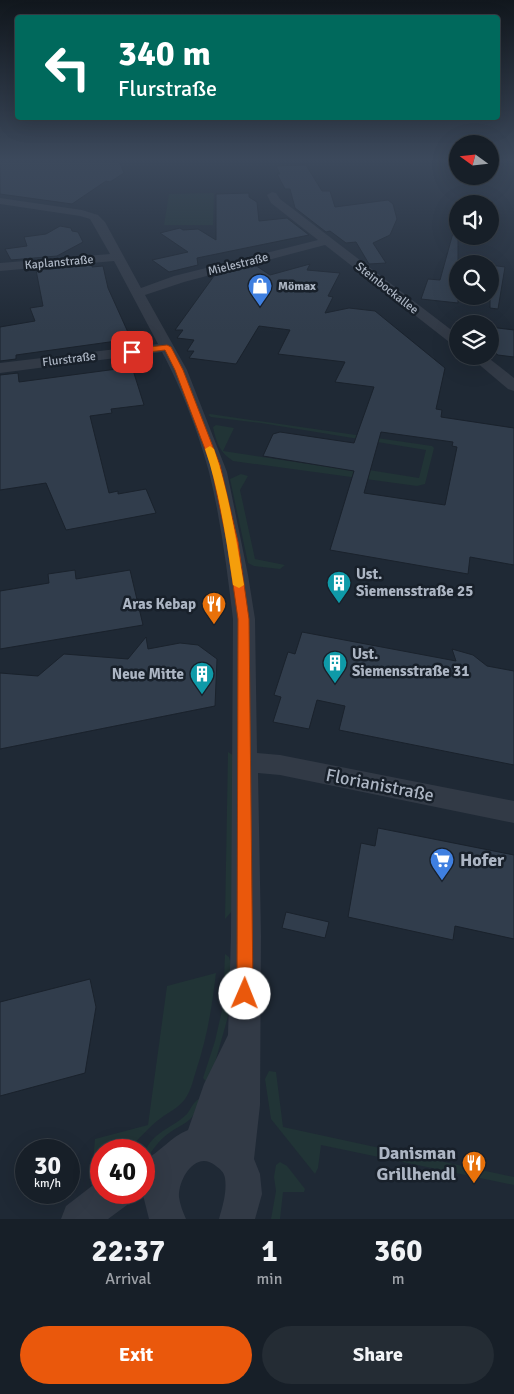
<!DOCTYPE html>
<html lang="en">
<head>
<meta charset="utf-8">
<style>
	:root { --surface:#171f28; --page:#242c34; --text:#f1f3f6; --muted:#9ea2a8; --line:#363d45; --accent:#ea580c }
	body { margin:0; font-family:Signika,sans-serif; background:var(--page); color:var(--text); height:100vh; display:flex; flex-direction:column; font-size:19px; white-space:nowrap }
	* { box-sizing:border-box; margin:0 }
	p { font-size:16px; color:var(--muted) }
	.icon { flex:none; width:28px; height:28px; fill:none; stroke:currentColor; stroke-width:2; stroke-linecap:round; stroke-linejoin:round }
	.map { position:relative; height:1219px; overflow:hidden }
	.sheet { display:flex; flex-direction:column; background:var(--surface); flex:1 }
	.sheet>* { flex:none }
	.top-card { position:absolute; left:15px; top:15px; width:485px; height:105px; border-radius:5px; box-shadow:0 5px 20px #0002,0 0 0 1px var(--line); background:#00695c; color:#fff; overflow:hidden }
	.needle { width:32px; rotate:285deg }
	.tools { position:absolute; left:449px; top:135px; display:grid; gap:10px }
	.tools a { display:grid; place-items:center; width:50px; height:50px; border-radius:50%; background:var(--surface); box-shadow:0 5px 20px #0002,0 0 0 1px var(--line); font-size:25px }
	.speed { position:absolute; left:15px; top:1139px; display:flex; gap:10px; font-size:25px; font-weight:700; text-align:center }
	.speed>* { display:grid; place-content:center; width:65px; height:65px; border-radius:50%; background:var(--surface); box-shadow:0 5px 20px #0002,0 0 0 1px var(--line); line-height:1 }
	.speed small { font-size:12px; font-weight:400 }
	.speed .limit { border:8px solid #d22; background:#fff; color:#111 }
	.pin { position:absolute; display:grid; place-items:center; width:42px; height:42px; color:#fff; margin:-21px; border-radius:10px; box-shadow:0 2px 8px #0006 }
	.me { position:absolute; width:55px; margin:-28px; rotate:1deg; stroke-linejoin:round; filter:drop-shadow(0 0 4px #0008) }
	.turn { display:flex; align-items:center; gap:18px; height:105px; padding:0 20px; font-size:22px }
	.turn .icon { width:65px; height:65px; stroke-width:2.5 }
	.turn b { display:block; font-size:35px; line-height:42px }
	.eta { display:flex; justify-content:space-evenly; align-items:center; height:85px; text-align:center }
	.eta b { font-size:30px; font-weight:700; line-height:35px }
	.button { display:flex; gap:10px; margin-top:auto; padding:10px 20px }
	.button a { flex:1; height:58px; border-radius:30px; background:var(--accent); color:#fff; font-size:20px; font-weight:700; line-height:58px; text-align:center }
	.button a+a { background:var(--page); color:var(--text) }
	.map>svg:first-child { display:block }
	.green { fill:#213436 }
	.building { fill:#313d4c; stroke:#1a222c; fill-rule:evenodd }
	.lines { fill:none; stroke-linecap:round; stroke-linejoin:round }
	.minor { fill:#323a46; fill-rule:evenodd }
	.route { fill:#ea580c; stroke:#983908 }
	.slow { fill:#f59e0b }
	.labels { text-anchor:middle; stroke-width:5; stroke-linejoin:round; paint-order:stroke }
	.far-street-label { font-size:12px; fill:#acb5c3; stroke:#18202a }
	.far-poi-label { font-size:12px; font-weight:bold; fill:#acb5c3; stroke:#18202a; text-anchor:start }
	.poi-label { font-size:15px; font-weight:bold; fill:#acb5c3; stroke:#18202a; text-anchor:start }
	.near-street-label { font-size:18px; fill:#acb5c3; stroke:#18202a }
	.near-poi-label { font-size:18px; font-weight:bold; fill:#acb5c3; stroke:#18202a; text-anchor:start }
</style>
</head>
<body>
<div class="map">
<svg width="514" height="1219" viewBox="0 0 514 1219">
	<rect width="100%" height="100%" fill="#1f2935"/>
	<g class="green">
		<path d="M214,193l-1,32h-49l5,-31z"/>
		<path d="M210,414l222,32 2,2 -9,36 -8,2 -184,-25c-13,-8 -17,-19 -20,-34l3,-2 18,3 -11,23 145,22 1,-3 50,8 7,-28 -165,-27 -50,-6 -3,-2z"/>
		<path d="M241,474l7,2 -8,14 15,69 30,6 -5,4 -26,-3 -6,-3 -18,-84z"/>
		<path d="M228,752l6,4 -2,155 -7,8z"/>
		<path d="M225,954l4,3 2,7 -2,49 -20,71 -6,-6 12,-37 8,-35z"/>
		<path d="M216,973c-4,34 -9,65 -20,98 -3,9 -5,20 -11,28 -7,9 -16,13 -24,19 -13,9 -22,22 -34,32h-26v10l-8,2 2,-23 53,-14 19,-139z"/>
		<path d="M269,1071l7,1 7,55 231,50v8l-193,-40 -3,23 -3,6 -44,-55 -6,-40z"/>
		<path d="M199,1099c-5,27 -18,23 -35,38 -8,7 -14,17 -20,25 0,-28 27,-32 43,-48 4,-5 6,-12 12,-15z"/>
		<path d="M280,1162l7,4 18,23 -1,3h-21l-3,27h-9l5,-28 -2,-14 2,-12z"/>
	</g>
	<g class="building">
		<path d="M0,161h119l5,12 -14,9 -4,-1 -34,23 -72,-10z"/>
		<path d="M306,165l16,26h8l5,16 53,-7 5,4 4,15 -7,16 -17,8 13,20 -17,1 -13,-22 -10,1 -16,-12 -4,1 -31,-24 -5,-19h-5l-8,-15h3l-4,-8z"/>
		<path d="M249,193v4l8,5 2,19 28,-3 22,17 -112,23 1,7 -29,7 -17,-12 36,-8 -28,-19 20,-5 3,2 15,-1 18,11v-46z"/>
		<path d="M60,226l11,2 1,3 6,1 5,10 -26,14 -46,4 -6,-11 22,-3 -3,-9 22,-3z"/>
		<path d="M453,233h5v70l-37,-4 7,-20 12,1z"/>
		<path d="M310,264l-3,6 33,3 -12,23 5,1 -8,16 24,-5 26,3 70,57 -9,41 6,1 -1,7 73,11v137l-44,-8 -2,17 -138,-24 24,-79 -91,-15 10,-22 7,-2 74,11 20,-56 -39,-5 10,-20 -67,-8 12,-24 -31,-4 -23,38 -47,-6 5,-7h-7l7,-11 -17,-2 6,-8h-8l39,-54 41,-11 15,10zM381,432l72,10 -1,4 5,1 -12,58 -81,-12z"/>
		<path d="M92,265v2l11,-1 5,22 23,51 -115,16v4l-16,2v-34l35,-6 -5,-13 13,-2 -7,-36z"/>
		<path d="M490,265l15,2 -7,42 -8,-1z"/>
		<path d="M490,327l24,3v27l-16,-2 -8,-6z"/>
		<path d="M132,367l12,38 -33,4 1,4 -22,3 19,77 9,-2v3l28,-5 10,24 -90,17 -20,-47 -46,7v-115l18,-2 1,9z"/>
		<path d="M75,570l1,9 54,-9 13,55 -143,24v-58l49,-8 -1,-9z"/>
		<path d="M302,632l154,29 -4,-12 21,6 14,11 27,5v94l-175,-35 6,-24 -28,-6 -8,29 -36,-7 8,-25 -7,-2 14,-43 7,2z"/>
		<path d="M146,637l2,12 32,-6 18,2 19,14 -2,47 -215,43v-76l38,3 26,-22 64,5z"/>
		<path d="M378,828l136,27v84l-59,-13 -2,14 -105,-23 13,-74 14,3z"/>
		<path d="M286,912l43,10 -4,16 -43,-10z"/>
		<path d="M90,979l6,28 -11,66 -85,23v-94z"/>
	</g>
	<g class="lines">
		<g class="minor">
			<path d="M272,192l4,1 4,6 178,136v11l-5,-1 -128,-100 -141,37 -39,13 42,75 40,102 21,103 7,44 2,134 23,2 234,46v22l-234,-48 -22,-2 3,163 -1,169 -6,54 6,15 2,20 -7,25h-36c4,-14 8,-27 6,-41 -1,-6 -5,-9 -9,-12 -20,-17 -38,13 -37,31 1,8 4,15 7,22h-37l-6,-24 -7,-3h8v-32c17,-8 26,-23 44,-30l16,-46 24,-49 3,-99 2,-317c-6,-49 -12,-99 -24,-147 -10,-38 -28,-85 -47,-120l-162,21v-10l158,-19 -44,-83 -114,10v-8l110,-9 -20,-35 -10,-3 -80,-12v-6l82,12 16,5 7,7 36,66 33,-12 144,-36 -47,-37 -4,-8z"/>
			<path d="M469,356h17l28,22v13l-6,-2z"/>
			<path d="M101,1179v13h31l-5,13 -19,14h-47l5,-13z"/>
		</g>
	</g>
	<linearGradient id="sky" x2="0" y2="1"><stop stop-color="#11171d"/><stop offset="0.48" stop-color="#3c495c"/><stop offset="1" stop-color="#3c495c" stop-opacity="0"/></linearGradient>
	<rect width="514" height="332" fill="url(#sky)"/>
	<path class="route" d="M167,345l4,2 12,23 37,95 18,77 11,77 4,375 -2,6 -6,3 -6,-3 -2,-6 1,-375 -11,-77 -16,-77 -36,-95 -10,-20 -33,4 -4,-2 4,-3z"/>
	<path class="slow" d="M210,446l4,3c15,44 22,90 30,136l-5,3 -6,-3c-7,-46 -13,-92 -28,-136z"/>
	<defs>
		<symbol id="shop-pin" viewBox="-11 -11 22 30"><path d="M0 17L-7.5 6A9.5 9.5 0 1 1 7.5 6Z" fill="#3f7fe0" stroke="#18202a"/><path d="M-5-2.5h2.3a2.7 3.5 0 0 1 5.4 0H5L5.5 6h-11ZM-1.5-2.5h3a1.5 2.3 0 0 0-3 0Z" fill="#fff"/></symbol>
		<symbol id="building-pin" viewBox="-11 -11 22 30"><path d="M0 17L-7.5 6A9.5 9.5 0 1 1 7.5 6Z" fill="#0f9aa8" stroke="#18202a"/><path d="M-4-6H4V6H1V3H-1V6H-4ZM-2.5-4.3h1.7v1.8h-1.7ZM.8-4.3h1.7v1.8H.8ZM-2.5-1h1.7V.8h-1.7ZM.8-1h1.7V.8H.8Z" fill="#fff"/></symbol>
		<symbol id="restaurant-pin" viewBox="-11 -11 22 30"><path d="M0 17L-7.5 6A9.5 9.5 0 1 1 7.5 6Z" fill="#e8710a" stroke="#18202a"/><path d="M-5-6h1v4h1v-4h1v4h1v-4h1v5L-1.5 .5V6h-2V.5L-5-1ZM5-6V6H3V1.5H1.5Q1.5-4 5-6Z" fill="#fff"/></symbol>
		<symbol id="supermarket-pin" viewBox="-11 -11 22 30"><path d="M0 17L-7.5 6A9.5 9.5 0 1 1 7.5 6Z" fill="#3f7fe0" stroke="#18202a"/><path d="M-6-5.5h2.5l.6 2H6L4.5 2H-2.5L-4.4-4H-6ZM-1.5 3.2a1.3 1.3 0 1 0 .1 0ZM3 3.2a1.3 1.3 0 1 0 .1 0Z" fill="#fff"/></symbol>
	</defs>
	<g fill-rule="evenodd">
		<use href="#shop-pin" x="246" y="272" width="28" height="38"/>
		<use href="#building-pin" x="325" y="569" width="28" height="38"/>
		<use href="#restaurant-pin" x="200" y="590" width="28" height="38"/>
		<use href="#building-pin" x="321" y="649" width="28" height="38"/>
		<use href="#building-pin" x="188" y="660" width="28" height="38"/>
		<use href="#supermarket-pin" x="428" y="846" width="28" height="38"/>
		<use href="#restaurant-pin" x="460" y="1149" width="28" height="38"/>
	</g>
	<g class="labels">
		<g class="far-street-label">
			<text transform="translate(59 262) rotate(-5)" y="4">Kaplanstraße</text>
			<text transform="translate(238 264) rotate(-14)" y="4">Mielestraße</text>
			<text transform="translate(387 288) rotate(38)" y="4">Steinbockallee</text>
			<text transform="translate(69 359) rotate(-7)" y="4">Flurstraße</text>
		</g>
		<g class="far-poi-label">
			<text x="278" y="290">Mömax</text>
		</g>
		<g class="poi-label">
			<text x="356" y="579">Ust.<tspan x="356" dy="17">Siemensstraße 25</tspan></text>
			<text x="196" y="609" text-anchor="end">Aras Kebap</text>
			<text x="352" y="659">Ust.<tspan x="352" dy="17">Siemensstraße 31</tspan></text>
			<text x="184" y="679" text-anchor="end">Neue Mitte</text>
		</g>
		<g class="near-street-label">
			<text transform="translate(380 785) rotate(11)" y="6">Florianistraße</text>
		</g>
		<g class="near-poi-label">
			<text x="460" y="866">Hofer</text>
			<text x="456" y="1159" text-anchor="end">Danisman<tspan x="456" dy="21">Grillhendl</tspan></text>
		</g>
	</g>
</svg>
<div class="tools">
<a><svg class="needle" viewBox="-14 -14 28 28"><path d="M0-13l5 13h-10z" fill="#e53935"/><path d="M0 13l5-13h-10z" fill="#9ea2a8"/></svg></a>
<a><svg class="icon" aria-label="sound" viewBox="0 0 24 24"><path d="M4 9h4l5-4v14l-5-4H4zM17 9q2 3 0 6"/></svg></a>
<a><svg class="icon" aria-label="search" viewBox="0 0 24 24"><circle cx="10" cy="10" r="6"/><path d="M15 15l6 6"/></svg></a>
<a><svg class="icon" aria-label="layers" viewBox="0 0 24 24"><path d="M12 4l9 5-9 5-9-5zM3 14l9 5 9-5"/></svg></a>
</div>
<div class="speed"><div>30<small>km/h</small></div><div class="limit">40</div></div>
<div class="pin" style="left:132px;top:352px;background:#d93025"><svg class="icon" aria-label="arrive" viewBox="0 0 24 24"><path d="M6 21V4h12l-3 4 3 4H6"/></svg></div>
<svg class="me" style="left:245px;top:994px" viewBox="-20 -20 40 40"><circle r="19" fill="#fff"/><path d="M0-13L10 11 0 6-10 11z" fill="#ea580c"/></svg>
<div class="top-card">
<div class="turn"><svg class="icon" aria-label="left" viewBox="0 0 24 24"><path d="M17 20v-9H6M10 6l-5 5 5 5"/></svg><div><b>340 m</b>Flurstraße</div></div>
</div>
</div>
<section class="sheet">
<div class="eta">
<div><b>22:37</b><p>Arrival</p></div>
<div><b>1</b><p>min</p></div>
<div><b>360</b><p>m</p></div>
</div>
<div class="button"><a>Exit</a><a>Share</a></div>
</section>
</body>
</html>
